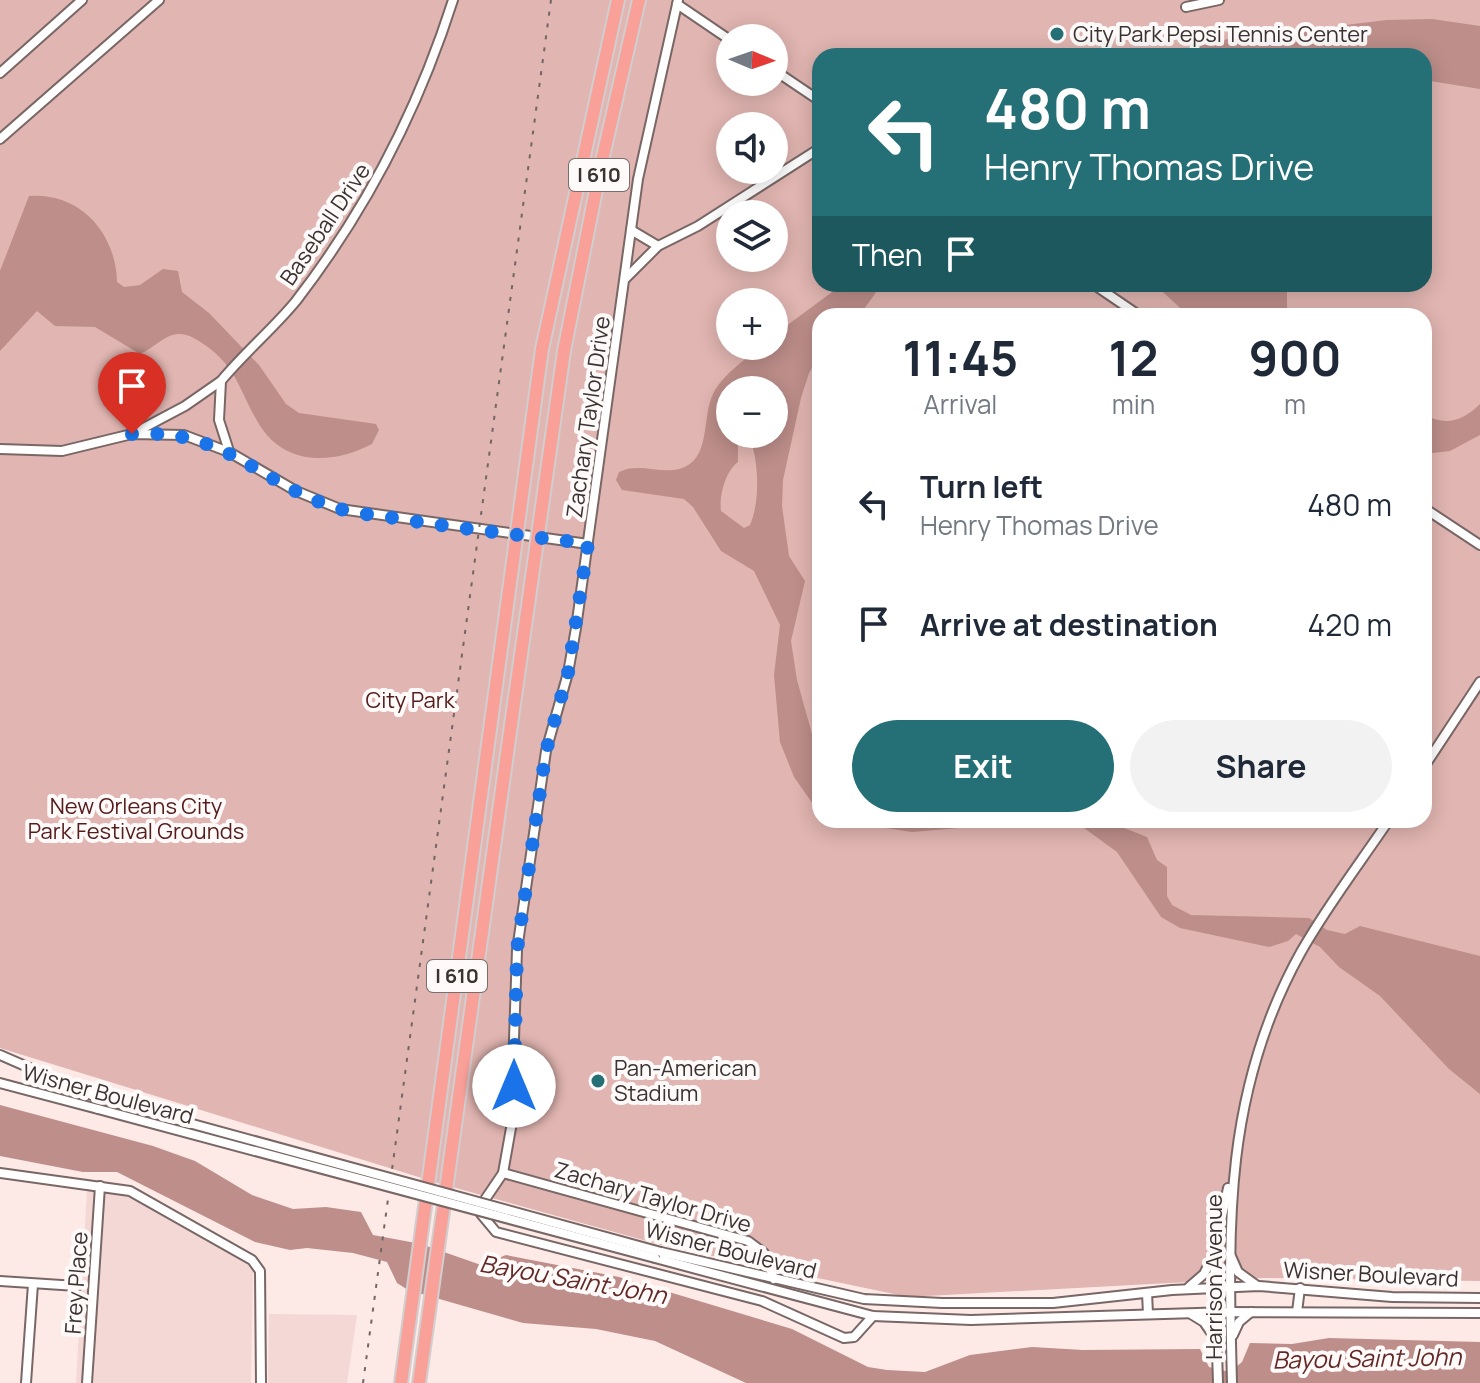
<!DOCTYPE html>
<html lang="en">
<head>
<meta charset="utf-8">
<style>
	:root { --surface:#fff; --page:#f2f2f3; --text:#1f2937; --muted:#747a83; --accent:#256f76 }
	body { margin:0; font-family:Manrope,sans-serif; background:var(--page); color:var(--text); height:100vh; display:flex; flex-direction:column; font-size:30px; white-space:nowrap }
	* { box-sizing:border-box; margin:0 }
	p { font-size:26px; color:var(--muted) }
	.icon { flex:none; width:44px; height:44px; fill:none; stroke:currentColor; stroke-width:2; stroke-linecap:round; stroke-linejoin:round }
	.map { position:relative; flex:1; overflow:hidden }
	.details { position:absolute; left:812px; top:308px; width:620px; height:520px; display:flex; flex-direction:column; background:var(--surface); border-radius:24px; box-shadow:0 4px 20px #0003 }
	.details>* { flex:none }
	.guide { position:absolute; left:812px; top:48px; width:620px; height:244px; border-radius:24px; box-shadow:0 4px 20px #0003; background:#256f76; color:#fff; overflow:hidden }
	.needle { width:52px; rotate:92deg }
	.fabs { position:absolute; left:716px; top:24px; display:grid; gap:16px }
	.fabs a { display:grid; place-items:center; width:72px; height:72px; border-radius:50%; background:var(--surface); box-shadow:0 4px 20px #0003; font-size:40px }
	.pin { position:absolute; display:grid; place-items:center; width:68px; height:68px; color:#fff; margin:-82px -34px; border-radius:50% 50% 50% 0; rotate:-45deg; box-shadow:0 0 8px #0007 }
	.pin .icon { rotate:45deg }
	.me { position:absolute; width:88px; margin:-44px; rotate:0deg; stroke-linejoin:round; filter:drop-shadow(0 0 6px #0008) }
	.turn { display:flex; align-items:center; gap:28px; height:168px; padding:0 40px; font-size:36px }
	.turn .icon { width:104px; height:104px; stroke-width:2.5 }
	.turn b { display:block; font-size:56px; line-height:68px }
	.then { display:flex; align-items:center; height:76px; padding:0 40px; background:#0003; gap:16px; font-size:30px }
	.eta { display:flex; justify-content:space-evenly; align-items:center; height:136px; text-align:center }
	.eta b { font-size:48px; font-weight:700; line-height:56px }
	.button { display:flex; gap:16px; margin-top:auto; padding:16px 40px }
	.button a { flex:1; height:92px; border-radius:48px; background:var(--accent); color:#fff; font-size:32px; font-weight:700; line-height:92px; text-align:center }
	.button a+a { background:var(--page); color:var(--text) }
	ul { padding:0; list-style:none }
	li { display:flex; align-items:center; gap:24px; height:120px; padding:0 40px }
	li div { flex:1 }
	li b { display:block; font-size:30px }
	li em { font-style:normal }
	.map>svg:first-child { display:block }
	.built { fill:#f4d8d5 }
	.green { fill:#e1b5b1; fill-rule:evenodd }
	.water { fill:#bd8e8a; fill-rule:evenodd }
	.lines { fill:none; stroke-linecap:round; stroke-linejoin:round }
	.minor-casing { stroke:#786765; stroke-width:12 }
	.highway-casing { stroke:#d0cece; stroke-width:16 }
	.minor { stroke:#fff; stroke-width:8 }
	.highway { stroke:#f9a099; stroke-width:12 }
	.rail { stroke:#716664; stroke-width:2; stroke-dasharray:4 8; stroke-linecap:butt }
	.minor-bridge-casing { stroke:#786765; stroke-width:12; stroke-linecap:butt }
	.highway-bridge-casing { stroke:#d0cece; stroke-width:16; stroke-linecap:butt }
	.minor-bridge { stroke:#fff; stroke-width:8 }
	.highway-bridge { stroke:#f9a099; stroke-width:12 }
	.route { stroke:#1a73e8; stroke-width:14; stroke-dasharray:0 25.2 }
	.poi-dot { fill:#256f76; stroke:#fefafa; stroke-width:3 }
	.labels { text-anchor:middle; stroke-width:8; stroke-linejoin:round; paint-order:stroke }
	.shield { fill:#fefafa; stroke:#766f6e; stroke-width:2 }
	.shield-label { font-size:20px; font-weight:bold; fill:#3b3332 }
	.poi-label { font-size:22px; fill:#3b3332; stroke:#fefafa; text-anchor:start }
	.street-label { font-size:22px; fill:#3b3332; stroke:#fefafa }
	.park-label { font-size:22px; fill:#561c1b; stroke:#fefafa }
	.water-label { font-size:24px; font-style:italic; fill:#642926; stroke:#fefafa }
</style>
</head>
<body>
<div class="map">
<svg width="1480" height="1383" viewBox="0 0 1480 1383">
	<rect width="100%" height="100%" fill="#fde9e6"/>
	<g class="built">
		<path d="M87,1191l30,1 18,6 112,66 6,8 -2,111h-175z"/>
		<path d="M269,1314l88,1 -10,68h-79z"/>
	</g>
	<path class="green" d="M0,0h1480v1281l-217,-3 -355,19 -247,-52 -223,-62 -438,-135zM730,38h44v44h-44zM820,56h604v228h-604zM730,126h44v44h-44zM730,214h44v44h-44zM730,302h44v44h-44zM820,316h604v504h-604zM730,390h44v44h-44z"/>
	<g class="water">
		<path d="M1432,19l48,7v63l-56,-9v-24h-265l69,-17 159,-19z"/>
		<path d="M29,196c50,-4 87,36 88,86l7,5 16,-2 23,-16 15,2 4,21 27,21 50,52 27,39 13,9 77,11 3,6 -7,14c-38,20 -87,23 -113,-20 -19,-31 -21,-56 -54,-79 -9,-6 -17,-12 -28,-11 -12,1 -25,15 -37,20l-45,-27 -40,-1 -18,-15 -37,40v-80z"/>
		<path d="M843,284h39l-23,32h-39v38l-11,19 -8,25 -18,82 -1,26 7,50 16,25 -14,60 6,39 23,83v51l-26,-37 -14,-35 -6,-67 6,-50 -26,-54 -33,-20 -28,-44 -9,-8 -62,-9 -6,-10 3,-8c22,-12 51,8 72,-9 18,-14 12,-49 22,-69 10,-20 31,-33 48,-48h13v-11zM774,390v44h-44v-44zM738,445l15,3c6,24 6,56 -3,77l-6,3 -23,-17c-2,-15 4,-39 17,-49z"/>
		<path d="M1154,284h133v32h-98z"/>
		<path d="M1480,404v31l-30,16 -26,3v-40c21,13 39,7 56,-10z"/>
		<path d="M832,820h220l-140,12z"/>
		<path d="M1073,820h31l43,17 10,23 10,7v29l5,9 19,10 118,3 18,12 18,4 15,-8 120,30v138l-31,-25 -69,-73 -41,-29 -19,-20 -24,-13 -8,7 -19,6 -89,-19 -19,-11 -44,-65z"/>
		<path d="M0,1105l153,41 42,15 57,34 41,14 33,-2 35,5 12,23 48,9 60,21 25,-10 113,22 173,52 76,38 19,3 38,2 45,-17 62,-8 51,3 117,-1 9,18 21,5 12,-10 8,-19 42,1 37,-6 151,4v41h-734l-91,-42 -59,-12 -73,-6 -115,-33 -11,-7 -10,-21 -34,-9 -46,-5 -17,2 -35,-8 -138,-70h-34l-83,-16z"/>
	</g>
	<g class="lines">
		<defs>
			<g id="minor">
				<path d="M678,0l-40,179 -62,449 -8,45 -22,78 -29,199 -6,178 -8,45 -21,31 -1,10 15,18 266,69 82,37 10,-1 19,-21"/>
				<path d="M677,4l53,36"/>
				<path d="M1186,7l33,-7"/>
				<path d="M774,70l46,31"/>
				<path d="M0,73l82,-73"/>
				<path d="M0,139l159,-139"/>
				<path d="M631,230l27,16"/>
				<path d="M626,278l32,-32 40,-20 122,-78"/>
				<path d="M1093,284l47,32"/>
				<path d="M136,432l49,-26 36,-25"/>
				<path d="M0,449l62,2 70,-17 52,1 45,17 67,39 44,18 248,35"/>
				<path d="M229,451l-10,-31 2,-39c23,-28 52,-52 75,-80 71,-92 122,-191 157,-301"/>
				<path d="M1424,508l56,37"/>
				<path d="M1424,767l56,-85"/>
				<path d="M0,1055l101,44"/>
				<path d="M0,1083l98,26"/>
				<path d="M0,1173l130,18 122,69 8,11 1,112"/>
				<path d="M503,1173l245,68 16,12 10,26"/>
				<path d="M661,1252l203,47 78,4h111l119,-13 87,-4 133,11 88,1"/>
				<path d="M1230,1254l8,18 18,13"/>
				<path d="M655,1258l218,58 98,4 259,-8 250,1"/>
				<path d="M0,1281l77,5"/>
				<path d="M1189,1287l15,-13 8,-16"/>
				<path d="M1147,1293l1,21"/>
				<path d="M1297,1312l3,-24"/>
				<path d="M1191,1314l13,8 11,16"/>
				<path d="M1233,1335l6,-13 12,-10"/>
				<path d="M26,1383l7,-99"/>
				<path d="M87,1383l13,-197"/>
				<path d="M1218,1383l-4,-130 14,-65"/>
				<path d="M1232,1383c-4,-155 -9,-291 69,-431 26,-46 59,-89 88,-132"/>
			</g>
			<g id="highway">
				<path d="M542,349l76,-349"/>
				<path d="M564,351l37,-186 38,-165"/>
				<path d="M401,1383l90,-661"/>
				<path d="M419,1383l92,-658"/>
			</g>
		</defs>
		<use href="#minor" class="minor-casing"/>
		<use href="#highway" class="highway-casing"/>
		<use href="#minor" class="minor"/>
		<use href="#highway" class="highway"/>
		<path class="rail" d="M363,1383l188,-1383"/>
		<defs>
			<g id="minor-bridge">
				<path d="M101,1099l560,153"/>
				<path d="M98,1109l557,149"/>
			</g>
			<g id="highway-bridge">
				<path d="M491,722l51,-373"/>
				<path d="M511,725l53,-374"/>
			</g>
		</defs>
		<use href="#minor-bridge" class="minor-bridge-casing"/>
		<use href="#highway-bridge" class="highway-bridge-casing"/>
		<use href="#minor-bridge" class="minor-bridge"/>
		<use href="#highway-bridge" class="highway-bridge"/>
	</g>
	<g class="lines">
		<path class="route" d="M132,434c96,-6 126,51 208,75 18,5 37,6 54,9 65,11 130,17 194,26l-20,129 -22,78 -29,199 -3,136"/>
	</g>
	<g class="poi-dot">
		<circle cx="1057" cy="34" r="8"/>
		<circle cx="598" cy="1081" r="8"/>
	</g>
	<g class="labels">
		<g class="shield">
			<rect x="569" y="159" width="60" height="32" rx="6"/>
			<rect x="427" y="960" width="60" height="32" rx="6"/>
		</g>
		<g class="shield-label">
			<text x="599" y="182">I 610</text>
			<text x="457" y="983">I 610</text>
		</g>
		<g class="poi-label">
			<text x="1073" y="42">City Park Pepsi Tennis Center</text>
			<text x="614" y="1076">Pan-American<tspan x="614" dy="25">Stadium</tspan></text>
		</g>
		<g class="street-label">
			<text transform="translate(325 224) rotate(-56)" y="8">Baseball Drive</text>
			<text transform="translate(588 417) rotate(-82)" y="8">Zachary Taylor Drive</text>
			<text transform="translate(108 1094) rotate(15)" y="8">Wisner Boulevard</text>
			<text transform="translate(653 1197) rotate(16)" y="8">Zachary Taylor Drive</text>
			<text transform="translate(731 1250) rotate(14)" y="8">Wisner Boulevard</text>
			<text transform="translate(1371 1274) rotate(3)" y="8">Wisner Boulevard</text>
			<text transform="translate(1214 1277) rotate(-90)" y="8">Harrison Avenue</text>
			<text transform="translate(76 1283) rotate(-86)" y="8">Frey Place</text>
		</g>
		<g class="park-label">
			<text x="410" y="708">City Park</text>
			<text x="136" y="814">New Orleans City<tspan x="136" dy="25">Park Festival Grounds</tspan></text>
		</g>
		<g class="water-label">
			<text transform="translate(573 1280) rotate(10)" y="8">Bayou Saint John</text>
			<text transform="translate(1367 1359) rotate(-1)" y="8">Bayou Saint John</text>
		</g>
	</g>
</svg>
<div class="fabs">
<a><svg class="needle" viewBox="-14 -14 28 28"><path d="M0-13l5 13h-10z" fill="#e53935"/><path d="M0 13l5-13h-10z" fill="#747a83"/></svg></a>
<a><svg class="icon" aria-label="sound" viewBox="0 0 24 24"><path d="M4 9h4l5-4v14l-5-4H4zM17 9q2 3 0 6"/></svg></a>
<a><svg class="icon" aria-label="layers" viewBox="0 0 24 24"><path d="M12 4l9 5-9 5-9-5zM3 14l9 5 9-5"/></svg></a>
<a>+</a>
<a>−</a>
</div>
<div class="pin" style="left:132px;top:434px;background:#d93025"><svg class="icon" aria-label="arrive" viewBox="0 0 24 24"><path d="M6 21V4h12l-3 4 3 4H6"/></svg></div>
<svg class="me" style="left:514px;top:1086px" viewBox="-20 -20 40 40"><circle r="19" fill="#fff"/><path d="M0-13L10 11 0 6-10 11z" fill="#1a73e8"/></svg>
<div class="guide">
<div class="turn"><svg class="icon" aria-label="left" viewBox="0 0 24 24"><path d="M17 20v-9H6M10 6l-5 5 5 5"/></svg><div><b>480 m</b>Henry Thomas Drive</div></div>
<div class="then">Then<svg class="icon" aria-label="arrive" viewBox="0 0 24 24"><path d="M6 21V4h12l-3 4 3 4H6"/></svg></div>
</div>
<section class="details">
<div class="eta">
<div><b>11:45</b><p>Arrival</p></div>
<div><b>12</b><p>min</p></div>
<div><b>900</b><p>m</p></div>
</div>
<ul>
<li><svg class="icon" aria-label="left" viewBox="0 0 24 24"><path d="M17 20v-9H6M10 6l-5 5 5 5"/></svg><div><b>Turn left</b><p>Henry Thomas Drive</p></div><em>480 m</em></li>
<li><svg class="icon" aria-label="arrive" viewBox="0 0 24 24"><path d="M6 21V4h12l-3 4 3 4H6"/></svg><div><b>Arrive at destination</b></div><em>420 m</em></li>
</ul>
<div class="button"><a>Exit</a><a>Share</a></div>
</section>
</div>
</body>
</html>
